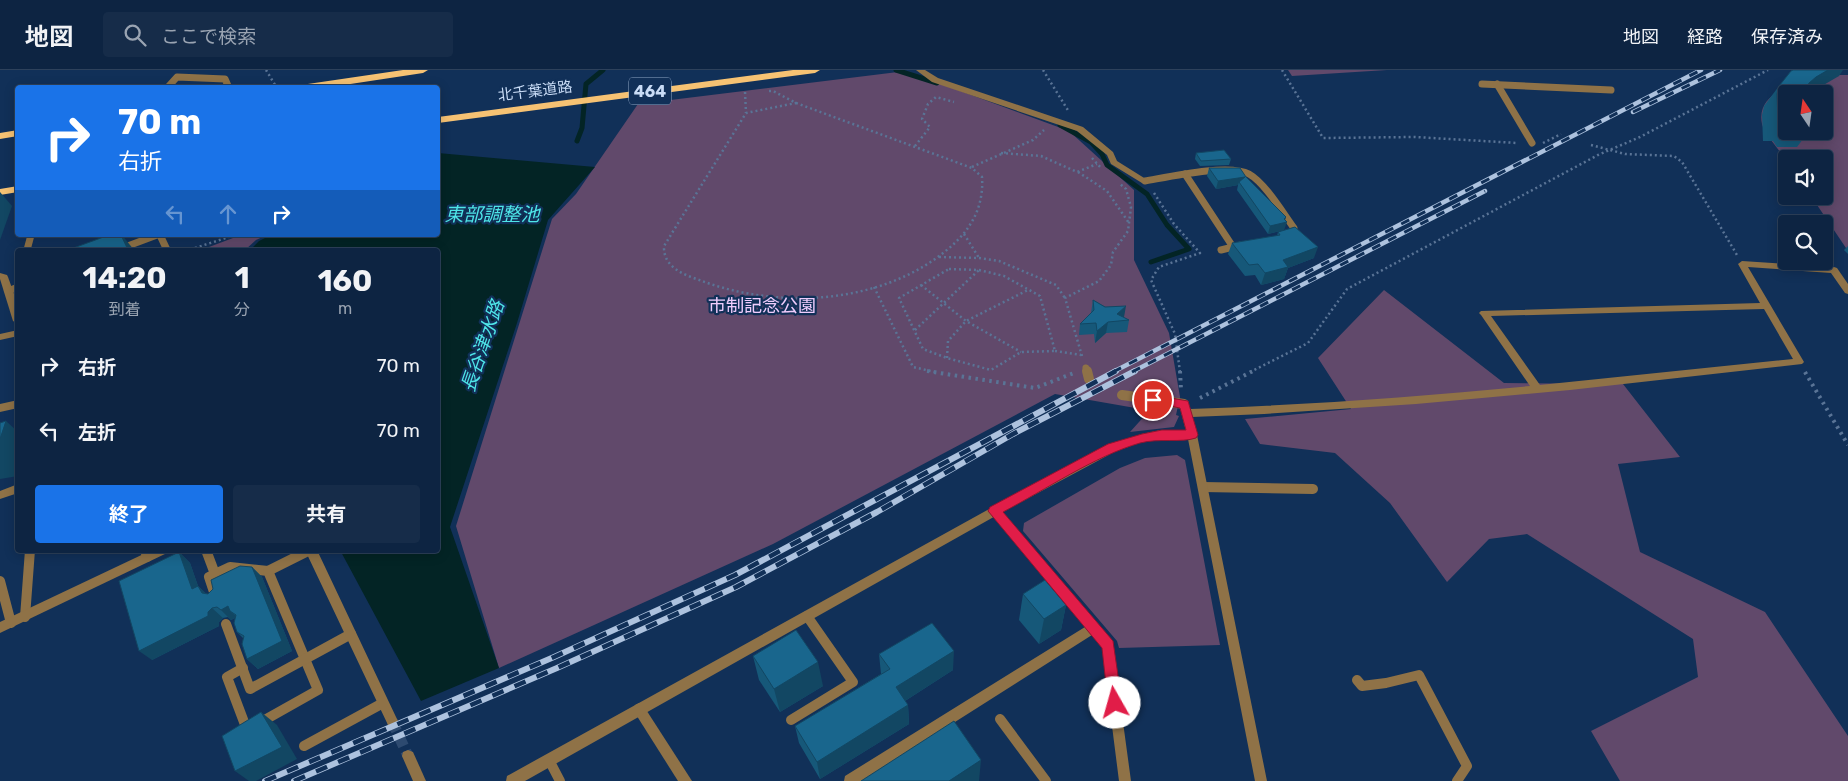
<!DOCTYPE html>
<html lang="ja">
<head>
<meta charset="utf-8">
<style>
	:root { --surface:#0d2442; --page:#162c49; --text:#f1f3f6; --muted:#9aa4b2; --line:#2d415b; --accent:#1a73e8 }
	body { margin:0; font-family:Rubik,"Noto Sans JP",sans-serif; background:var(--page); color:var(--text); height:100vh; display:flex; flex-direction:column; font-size:19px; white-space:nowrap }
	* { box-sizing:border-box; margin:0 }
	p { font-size:16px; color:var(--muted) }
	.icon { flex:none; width:28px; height:28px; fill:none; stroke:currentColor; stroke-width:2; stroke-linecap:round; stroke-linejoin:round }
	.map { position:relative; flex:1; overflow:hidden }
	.side { position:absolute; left:15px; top:178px; width:425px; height:305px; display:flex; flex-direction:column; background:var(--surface); border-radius:5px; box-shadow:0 2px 12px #0003,0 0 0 1px var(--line) }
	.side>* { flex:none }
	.guide { position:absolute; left:15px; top:15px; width:425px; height:152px; border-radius:5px; box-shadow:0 2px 12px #0003,0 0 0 1px var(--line); background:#1a73e8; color:#fff; overflow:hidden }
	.needle { width:32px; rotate:347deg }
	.controls { position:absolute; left:1778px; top:15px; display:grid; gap:10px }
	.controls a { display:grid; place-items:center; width:55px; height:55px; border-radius:5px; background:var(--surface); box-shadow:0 2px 12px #0003,0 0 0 1px var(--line); font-size:25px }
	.pin { position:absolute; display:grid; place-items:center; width:42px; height:42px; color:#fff; margin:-21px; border:2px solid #fff; border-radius:50%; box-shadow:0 1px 5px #0007 }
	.me { position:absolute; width:55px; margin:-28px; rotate:353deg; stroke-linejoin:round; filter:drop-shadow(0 0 4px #0008) }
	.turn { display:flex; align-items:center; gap:18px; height:105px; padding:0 20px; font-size:22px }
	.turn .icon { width:65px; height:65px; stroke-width:2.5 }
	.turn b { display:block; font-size:35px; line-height:42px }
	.lanes { display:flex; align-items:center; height:48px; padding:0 20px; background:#0003; justify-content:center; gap:25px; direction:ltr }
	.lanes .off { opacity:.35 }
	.eta { display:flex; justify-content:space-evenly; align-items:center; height:85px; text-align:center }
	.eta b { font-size:30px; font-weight:700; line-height:35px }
	.button { display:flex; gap:10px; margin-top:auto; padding:10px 20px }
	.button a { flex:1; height:58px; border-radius:5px; background:var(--accent); color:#fff; font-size:20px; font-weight:700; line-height:58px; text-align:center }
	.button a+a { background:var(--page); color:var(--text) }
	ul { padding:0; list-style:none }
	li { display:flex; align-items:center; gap:15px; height:65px; padding:0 20px }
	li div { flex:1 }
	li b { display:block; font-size:19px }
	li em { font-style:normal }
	header { display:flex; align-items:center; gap:30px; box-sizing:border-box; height:70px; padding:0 25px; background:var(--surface); border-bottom:1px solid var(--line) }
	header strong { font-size:24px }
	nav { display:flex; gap:28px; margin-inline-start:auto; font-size:18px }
	.search { width:350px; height:45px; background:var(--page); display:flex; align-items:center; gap:12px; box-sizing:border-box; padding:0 18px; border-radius:5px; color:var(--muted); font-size:19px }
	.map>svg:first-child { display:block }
	.green { fill:#61496b; fill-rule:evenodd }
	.water { fill:#032425 }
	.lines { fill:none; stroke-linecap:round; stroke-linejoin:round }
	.stream { stroke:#032425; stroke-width:5 }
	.tertiary-tunnel { stroke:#2d4a70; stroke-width:11; stroke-dasharray:11 5.5; stroke-linecap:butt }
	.path-far1 { stroke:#5a7496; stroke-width:2.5; stroke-dasharray:2 3; stroke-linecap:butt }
	.path { stroke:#5a7496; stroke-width:4; stroke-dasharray:2.5 4.5; stroke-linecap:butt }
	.service-far1 { stroke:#8f7247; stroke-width:7 }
	.service { stroke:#8f7247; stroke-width:10 }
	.minor { fill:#8f7247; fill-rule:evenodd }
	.tertiary { fill:#8f7247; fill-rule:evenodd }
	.trunk { fill:#f6c273; fill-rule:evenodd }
	.rail-far1-casing { stroke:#adc2de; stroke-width:4.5 }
	.rail-casing { stroke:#adc2de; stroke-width:6 }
	.rail-far1 { stroke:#113058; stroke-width:3; stroke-dasharray:9; stroke-linecap:butt }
	.rail { stroke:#113058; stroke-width:4.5; stroke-dasharray:12; stroke-linecap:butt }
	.wall { fill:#165879 }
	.shaded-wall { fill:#124763 }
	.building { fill:#19668d; stroke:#124763 }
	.route { fill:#e11d48; stroke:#92132f }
	.labels { text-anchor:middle; stroke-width:4.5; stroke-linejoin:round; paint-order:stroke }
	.far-street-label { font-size:15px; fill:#c9dcf6; stroke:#113058 }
	.shield { fill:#113058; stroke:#92a8c7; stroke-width:1 }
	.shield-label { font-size:16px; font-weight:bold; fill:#c9dcf6 }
	.park-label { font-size:18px; fill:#efccfc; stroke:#113058 }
	.water-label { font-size:19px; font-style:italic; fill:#4ee5e8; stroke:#113058 }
</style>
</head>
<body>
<header>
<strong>地図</strong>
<div class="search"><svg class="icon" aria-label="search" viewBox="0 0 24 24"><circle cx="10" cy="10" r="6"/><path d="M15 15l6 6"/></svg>ここで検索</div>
<nav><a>地図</a><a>経路</a><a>保存済み</a></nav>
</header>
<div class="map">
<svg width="1848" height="711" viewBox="0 0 1848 711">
	<rect width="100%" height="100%" fill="#113058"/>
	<g class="green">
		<path d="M1288,0h99l-95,6z"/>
		<path d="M906,1l163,60 65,59v70l35,73 11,64 -4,18 3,1 -5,11 -44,5 18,-20 16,1 -109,-19 -282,150 -274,124 -43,-142 96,-307 24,-25 62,-90z"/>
		<path d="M1827,5h21v176l-37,-55h13v-37h-38v1c-5,-8 -22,-27 -24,-36 -7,-35 41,-41 65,-49zM1786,24h38v37h-38z"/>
		<path d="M241,165h26l-11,5 -11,10h-44z"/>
		<path d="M1384,220l120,93 119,1 57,73 -62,7 22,88 125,60 83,124v45h-228l-29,-50 107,-54 -5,-38 -166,-105 -38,5 -42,43 -57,-79 -55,-50 -75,-9 -15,-25 106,-10 -33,-51z"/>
		<path d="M1177,385l8,5 35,185 -101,3 -2,-7 -94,-110 1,-8 96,-55 25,-10z"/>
	</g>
	<path class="water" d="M438,83l157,14 -47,53 -31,103 -67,204 49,141 -78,33 -81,-151h98v-300h-188l9,-9 12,-6h167z"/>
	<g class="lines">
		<g class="stream">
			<path d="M896,0l41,13"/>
			<path d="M1060,55l31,17 11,12 5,11 40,29 20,31 22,24 -38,13"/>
			<path d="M577,71l5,-13 4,-44 17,-14"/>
		</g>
		<path class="tertiary-tunnel" d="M392,651l16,35"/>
		<g class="path-far1">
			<path d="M266,0l11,18"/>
			<path d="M1043,0l26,42"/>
			<path d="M1282,0l41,68 92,-1 102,6"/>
			<path d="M769,21h4l23,12"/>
			<path d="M745,22l1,21"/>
			<path d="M796,33l176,65 10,9c2,30 -11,53 -34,72 -65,55 -168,61 -246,32 -17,-6 -39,-13 -38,-35l82,-133z"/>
			<path d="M1543,73l18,-9"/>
			<path d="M1591,75l34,9 49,2 8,6 55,93"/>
			<path d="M915,76l15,-19 -8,-8 6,-15 8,-7 18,5"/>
			<path d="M1001,83l40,3 36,16 20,-8"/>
			<path d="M1092,88l9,10"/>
			<path d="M972,97l61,-27 11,-10"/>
			<path d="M1078,102l29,19 22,32"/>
			<path d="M1154,123l20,31 26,29 -41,14 -8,13 24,54 5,38"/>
			<path d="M964,164l15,24"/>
			<path d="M195,178l40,-13"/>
			<path d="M939,187l40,1 20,3 57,24 9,13"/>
			<path d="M949,199l30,1 25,6 36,20 15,55 -34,1 -30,18 -44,-12 -24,-9 -24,-51z"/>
			<path d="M921,215l45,36 55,31"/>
			<path d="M874,217l39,80 22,5"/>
			<path d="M915,260l64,-60"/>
			<path d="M1055,281l26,4"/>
			<path d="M1082,286l-17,-58 34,-17 12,-16 2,-13 15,-21 3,-24 -5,-18 -7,-6"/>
			<path d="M947,288l1,-17 18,-20 62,-31"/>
			<path d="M1250,302l58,-29 39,-54 251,-134 42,-18 128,-67"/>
		</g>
		<g class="path">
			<path d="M927,301l108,17 39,-15"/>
			<path d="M1180,301l1,19"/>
			<path d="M1805,302l43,73"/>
			<path d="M1200,328l53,-27"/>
		</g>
		<g class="service-far1">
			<path d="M1482,14l129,6"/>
			<path d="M1497,14l35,59"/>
			<path d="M167,18l10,-11 48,2 4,9"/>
			<path d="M1185,104l48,73"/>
			<path d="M1145,111c23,-4 84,-18 104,-7 16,9 34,39 45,54l-2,4 -6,3"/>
			<path d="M27,180l4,-15"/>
			<path d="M117,180l40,-15"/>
			<path d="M1221,180l20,-5"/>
			<path d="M8,221l10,-4"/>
			<path d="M1086,298l1,4"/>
		</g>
		<g class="service">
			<path d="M1087,301l2,8"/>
			<path d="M1122,325l62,9"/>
			<path d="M1203,417l110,2"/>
			<path d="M145,480l2,7"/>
			<path d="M206,480l9,24 15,-7 38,4 50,119 -71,40 -20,-53 16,-9"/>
			<path d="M268,501l42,-21"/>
			<path d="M215,504l-6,3 7,21"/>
			<path d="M0,511l11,42"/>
			<path d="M25,547l5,-67"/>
			<path d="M226,554l24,65 101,-55"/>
			<path d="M1357,610l5,6 24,-3 33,-8 48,91 -10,15"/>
			<path d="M1000,649l46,62"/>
			<path d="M791,650l62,-38 -46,-66"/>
			<path d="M304,676l79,-43"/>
			<path d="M549,690l11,21"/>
		</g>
		<g class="minor">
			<path d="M916,0h9l13,8 145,49 30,25 4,9 32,20 -1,2h-6l-31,-19 -4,-9 -30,-24 -145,-49z"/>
			<path d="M1742,191l92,6 3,1 11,16v10l-3,-1 -14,-20 -83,-6 56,95 -2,2 -232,26 -154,14 -152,10 -72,3 5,18 -1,3h-8l-1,-3 -8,-31 5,-4 3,1 3,8c114,-4 227,-12 340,-23l-49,-71 -2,-2 2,-2 279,-8 -22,-39zM1764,239l29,50 -253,26 -49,-69z"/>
			<path d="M0,203l7,2 1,2 10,28v19l-5,-3 -13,-42z"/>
			<path d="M18,260v6l-18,4v-6z"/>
			<path d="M18,330v8l-18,4v-8z"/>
			<path d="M18,414v9l-18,6v-8z"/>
			<path d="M995,437l4,1 113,133 19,140h-12l-17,-134 -10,-12 -230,146h-18l1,-5 240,-149 -94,-113 -1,-3 1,-3z"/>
			<path d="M639,633l4,2 49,76h-14l-43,-68 -2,-4 2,-4z"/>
		</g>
		<g class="tertiary">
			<path d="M156,165h8l7,15h-8z"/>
			<path d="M1161,360l31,1 4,1 1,3 70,346h-12l-67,-342 -27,-1 -19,4 -26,9 -117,63 -474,267h-19l1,-5 484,-268 117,-63 34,-11z"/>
			<path d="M152,480h17l-2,3 -167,80v-11z"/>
			<path d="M305,480h12l79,167 2,4 -2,4 -4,2 -4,-2z"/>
			<path d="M408,680l5,2 13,29h-13l-11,-25 1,-4z"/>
		</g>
		<g class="trunk">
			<path d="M403,0h25l-5,3 -99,15h-28l5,-3z"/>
			<path d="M793,0h27l-5,3 -377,50v-6z"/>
			<path d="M18,60v6l-18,3v-6z"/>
			<path d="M18,116v6l-18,3v-6z"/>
		</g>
		<defs>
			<g id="rail-far1">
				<path d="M1633,42l87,-42"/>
				<path d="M1113,302l588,-302"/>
				<path d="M1132,302l353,-181"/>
			</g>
			<g id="rail">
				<path d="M265,711l289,-124 181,-82 381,-204"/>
				<path d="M294,711l263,-113 179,-81 141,-75 136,-78 122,-63"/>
			</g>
		</defs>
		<use href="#rail-far1" class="rail-far1-casing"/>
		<use href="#rail" class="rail-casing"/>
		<use href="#rail-far1" class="rail-far1"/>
		<use href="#rail" class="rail"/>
	</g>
	<g class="wall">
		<path d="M1839,6l-53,18v37h23l-12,16h-20l-4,-6h-10l-1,-26 2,-9 15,-20z"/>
		<path d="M1196,83l35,6 -2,6 -29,1 -5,-7z"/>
		<path d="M1209,98l37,9 40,40 -1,3 -1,10 -16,4 -31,-44 1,-5 -22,4 -9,-13z"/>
		<path d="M1278,162l36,26 -26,10 -4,11 -23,6 -6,-10 -10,1 -17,-22 4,-11 45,-7z"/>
		<path d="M1848,176v8l-4,-4z"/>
		<path d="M1093,230l36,20 -2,12 -21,1 -11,10 -1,-9 -15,1 1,-11 11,-11z"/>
		<path d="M179,482l11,11 8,23 8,8h2l44,-27 10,10 30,74 -34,18 -11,-10 -4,-21 -6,-6 -2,-14 -4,2 -3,-3 -5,1 -4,4v4l-67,34z"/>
		<path d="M1023,524l43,11 -5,25 -22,14 -20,-24z"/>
		<path d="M879,584l74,16 -48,31 3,4 1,19 -89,55 -21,-36 -4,-17 86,-52z"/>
		<path d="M753,586l70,30 -43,26 -21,-32z"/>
	</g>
	<g class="shaded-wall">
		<path d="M1828,0h15l-4,6 -31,18h-7l8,-11 7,-6z"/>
		<path d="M1245,107l-6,5 -1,3 -22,4 2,-8z"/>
		<path d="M0,122l12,14 -12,34z"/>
		<path d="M1286,147l-2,6 3,-1 -3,8 -16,4 2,-8 14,-7z"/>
		<path d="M121,165h1l12,15h-6z"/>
		<path d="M1318,177l-4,11 -26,10 -4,11 -23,6 4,-12 18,-13z"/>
		<path d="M1126,236l-2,11 -5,4 -2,-7z"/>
		<path d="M1108,252l-2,11 -11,10 2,-12z"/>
		<path d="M6,351l12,11v44l-18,3v-40z"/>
		<path d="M179,482l11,11 8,23 11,10 -17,-7z"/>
		<path d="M252,497l10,10 30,74 -34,18 -11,-10z"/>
		<path d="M1066,535l-5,25 -22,14 5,-25z"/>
		<path d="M228,536l2,5 7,6 -6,3 -10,-10z"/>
		<path d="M212,538l11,10 -4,4v4l-67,34 -13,-9 69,-39z"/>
		<path d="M954,581l-1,19 -56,36 -1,-19z"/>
		<path d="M818,592l5,24 -43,26 -6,-23z"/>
		<path d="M908,635l1,19 -89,55 -3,-17z"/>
		<path d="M261,642l16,13 20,34 -41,22h-7l-14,-10z"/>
		<path d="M981,690l-2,21h-30z"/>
	</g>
	<g class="building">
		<path d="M1793,0h35l-12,7 -7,6 -4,8v3h-19v26h-8l-1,-26 2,-8 12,-15z"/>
		<path d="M1224,80l7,9 -30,2 -5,-8z"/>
		<path d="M1209,98h31l6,9 40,40 -2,2 3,3 -17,4 -31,-44 6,-5 -27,4z"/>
		<path d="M1295,157l23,20 -35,13 5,7 -23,6 -7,-9 -9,1 -17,-22 48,-8 -2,-3z"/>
		<path d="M109,165h12l7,15h-60z"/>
		<path d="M1093,230l12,7 21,-1 -9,8 12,6 -21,2 -11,9 -1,-8 -16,1 14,-14z"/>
		<path d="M6,351l-6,18v-16z"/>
		<path d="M179,482l13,37 6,-3 4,7 6,1 5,-5 -2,-9 29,-14 12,1 30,74 -35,18 -5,-15 2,-8 -7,-4 -3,-9 2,-8 -6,-4 -2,-5 -7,4 -4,-3 -5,1 -4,4v4l-69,35 -20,-70z"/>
		<path d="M1045,510l21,25 -22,14 -21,-25z"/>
		<path d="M932,553l22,28 -58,36 12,18 -91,57 -22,-36 95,-57 -11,-15z"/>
		<path d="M796,560l22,32 -44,27 -21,-33z"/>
		<path d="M261,642l21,35 -47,24 -13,-35z"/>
		<path d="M954,651l27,39 -32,21h-88z"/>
	</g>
	<path class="route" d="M1153,325l35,6 10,34 -2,3c-15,5 -37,0 -56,5 -45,13 -95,47 -137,69l110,129 9,62 -2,5 -5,2 -5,-2 -2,-5 -6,-55 -114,-137 2,-4 118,-63 34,-10 20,-4h24l-6,-22 -31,-6 -1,-2 1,-3z"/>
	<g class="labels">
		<g class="far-street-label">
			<text transform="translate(535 21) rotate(-7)" y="5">北千葉道路</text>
		</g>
		<rect class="shield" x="629" y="7.5" width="42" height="27" rx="4"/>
		<g class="shield-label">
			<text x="650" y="27">464</text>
		</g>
		<g class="park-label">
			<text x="762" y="242">市制記念公園</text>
		</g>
		<g class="water-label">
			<text x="492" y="151">東部調整池</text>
			<text transform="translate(482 276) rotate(-71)" y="7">長谷津水路</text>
		</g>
	</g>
</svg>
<div class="controls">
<a><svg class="needle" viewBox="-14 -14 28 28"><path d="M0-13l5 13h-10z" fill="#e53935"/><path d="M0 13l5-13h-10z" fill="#9aa4b2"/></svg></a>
<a><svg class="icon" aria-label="sound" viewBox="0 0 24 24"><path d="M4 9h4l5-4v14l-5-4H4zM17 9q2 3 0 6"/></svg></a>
<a><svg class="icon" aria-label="search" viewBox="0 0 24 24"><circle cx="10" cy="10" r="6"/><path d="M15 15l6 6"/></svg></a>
</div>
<div class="pin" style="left:1153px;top:330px;background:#d93025"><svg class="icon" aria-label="arrive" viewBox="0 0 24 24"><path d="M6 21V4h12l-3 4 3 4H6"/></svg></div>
<svg class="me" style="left:1115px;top:633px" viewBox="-20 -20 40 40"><circle r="19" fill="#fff"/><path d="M0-13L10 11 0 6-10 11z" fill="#e11d48"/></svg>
<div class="guide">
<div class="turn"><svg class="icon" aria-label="right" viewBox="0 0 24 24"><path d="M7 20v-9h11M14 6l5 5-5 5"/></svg><div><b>70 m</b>右折</div></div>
<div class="lanes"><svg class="icon off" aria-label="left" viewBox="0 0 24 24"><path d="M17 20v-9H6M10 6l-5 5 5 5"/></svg><svg class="icon off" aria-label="ahead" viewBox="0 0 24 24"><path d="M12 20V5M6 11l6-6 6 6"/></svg><svg class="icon" aria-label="right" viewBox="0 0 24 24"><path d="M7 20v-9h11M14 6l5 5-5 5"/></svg></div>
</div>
<section class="side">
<div class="eta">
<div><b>14:20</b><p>到着</p></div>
<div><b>1</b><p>分</p></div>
<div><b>160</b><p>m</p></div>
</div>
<ul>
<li><svg class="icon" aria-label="right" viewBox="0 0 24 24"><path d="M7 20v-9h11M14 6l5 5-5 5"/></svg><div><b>右折</b></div><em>70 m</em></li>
<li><svg class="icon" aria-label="left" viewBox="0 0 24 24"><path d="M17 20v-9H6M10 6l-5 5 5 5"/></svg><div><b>左折</b></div><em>70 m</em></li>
</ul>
<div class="button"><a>終了</a><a>共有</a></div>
</section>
</div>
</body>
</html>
